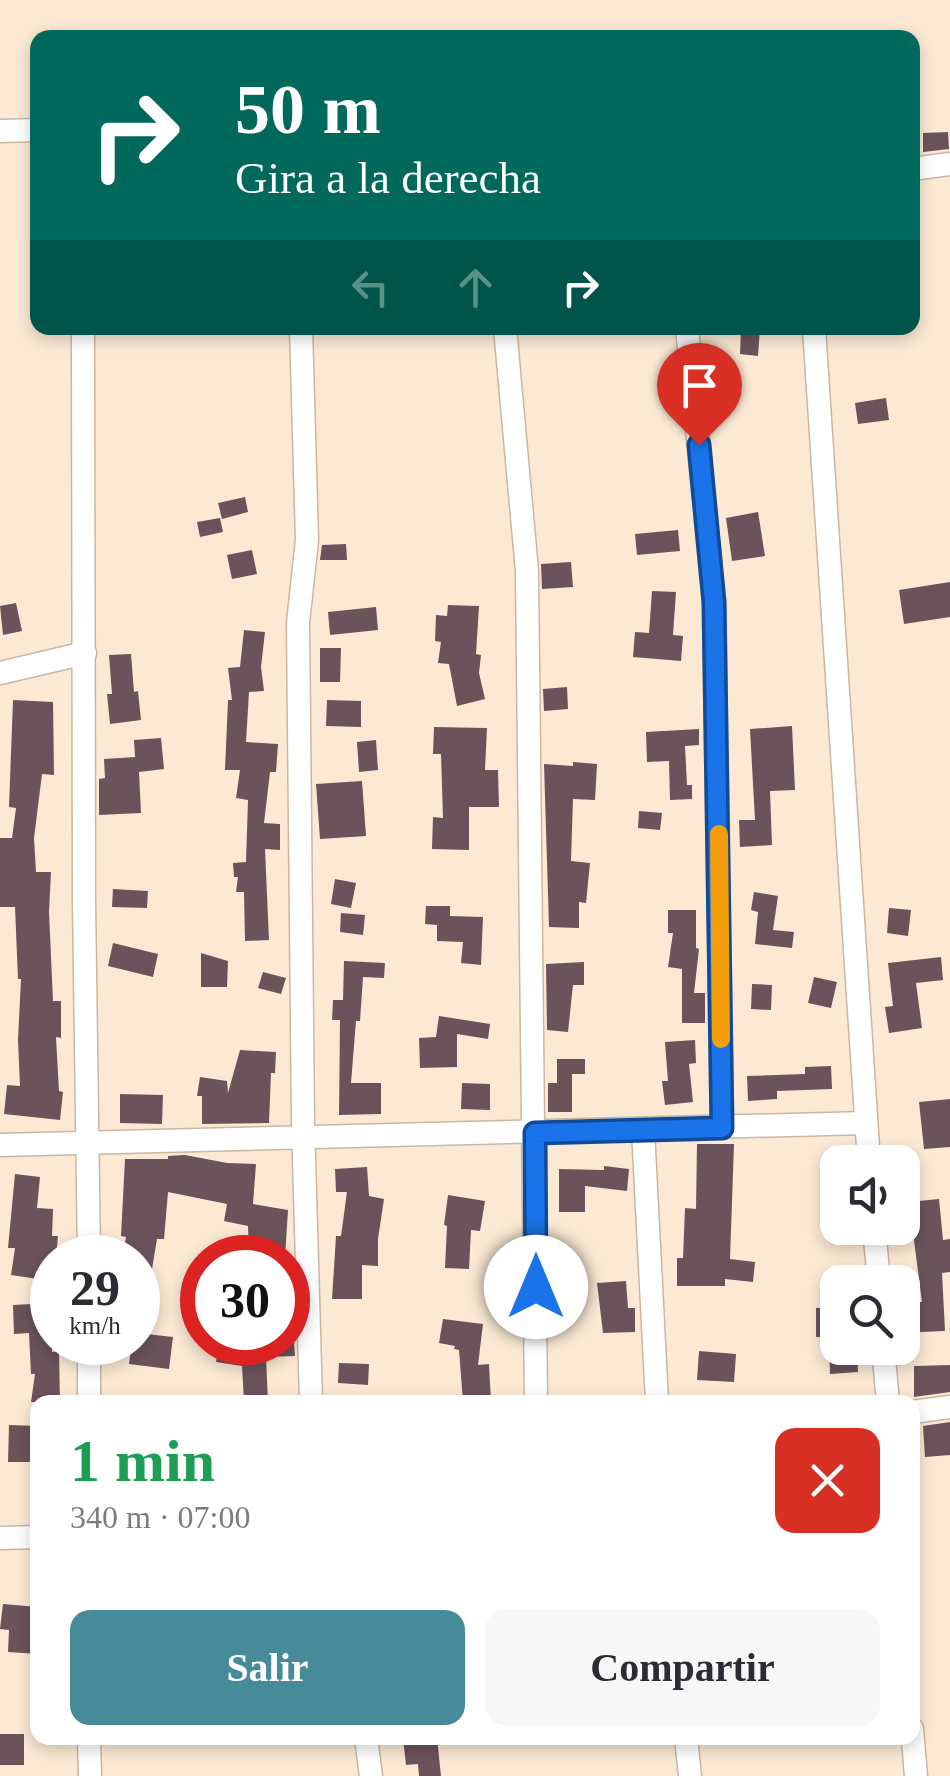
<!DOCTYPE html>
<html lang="es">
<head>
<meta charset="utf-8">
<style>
	:root { --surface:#fff; --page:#f7f7f7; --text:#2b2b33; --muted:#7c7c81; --accent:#478b9a }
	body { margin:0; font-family:"Times New Roman",serif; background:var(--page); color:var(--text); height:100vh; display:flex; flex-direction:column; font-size:38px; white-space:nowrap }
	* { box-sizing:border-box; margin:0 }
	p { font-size:32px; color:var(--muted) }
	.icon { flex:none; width:55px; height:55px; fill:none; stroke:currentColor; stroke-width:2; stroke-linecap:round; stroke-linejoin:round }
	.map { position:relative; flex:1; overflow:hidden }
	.side { position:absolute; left:30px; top:1395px; width:890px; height:350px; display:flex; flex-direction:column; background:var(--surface); border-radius:20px; box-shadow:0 5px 15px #0003 }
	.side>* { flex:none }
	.hud { position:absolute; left:30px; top:30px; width:890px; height:305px; border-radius:20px; box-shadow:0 5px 15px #0003; background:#00695c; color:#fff; overflow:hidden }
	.tools { position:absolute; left:820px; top:1145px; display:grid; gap:20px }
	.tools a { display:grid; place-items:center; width:100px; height:100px; border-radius:20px; background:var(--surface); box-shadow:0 5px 15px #0003; font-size:50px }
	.speed { position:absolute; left:30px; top:1235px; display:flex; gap:20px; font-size:50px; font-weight:700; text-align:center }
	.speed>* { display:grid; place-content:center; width:130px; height:130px; border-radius:50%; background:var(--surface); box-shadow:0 5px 15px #0003; line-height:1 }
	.speed small { font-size:25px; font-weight:400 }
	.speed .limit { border:15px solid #d22; background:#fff; color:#111 }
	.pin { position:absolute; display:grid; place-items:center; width:85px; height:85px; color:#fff; margin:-102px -42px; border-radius:50% 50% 50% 0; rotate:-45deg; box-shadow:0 0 10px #0007 }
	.pin .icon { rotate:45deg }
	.me { position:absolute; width:110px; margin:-55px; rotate:0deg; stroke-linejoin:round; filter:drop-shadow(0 0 8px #0008) }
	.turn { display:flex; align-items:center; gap:35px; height:210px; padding:0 40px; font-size:45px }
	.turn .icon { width:130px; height:130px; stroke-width:2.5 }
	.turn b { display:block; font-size:70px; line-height:85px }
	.lanes { display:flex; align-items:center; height:95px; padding:0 40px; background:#0003; justify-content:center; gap:50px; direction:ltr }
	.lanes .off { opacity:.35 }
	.round { display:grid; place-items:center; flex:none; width:105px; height:105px; border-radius:20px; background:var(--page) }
	.headline { display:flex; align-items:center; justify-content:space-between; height:170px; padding:0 40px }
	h1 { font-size:60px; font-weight:600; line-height:75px; color:#1e9e55 }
	.button { display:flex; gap:20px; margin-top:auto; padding:20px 40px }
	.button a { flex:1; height:115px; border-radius:20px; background:var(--accent); color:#fff; font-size:40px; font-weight:600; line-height:115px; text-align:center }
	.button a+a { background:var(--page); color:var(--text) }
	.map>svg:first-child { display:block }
	.building { fill:#6b535b }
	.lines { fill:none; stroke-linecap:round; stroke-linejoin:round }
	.street-casing { stroke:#c9b7a4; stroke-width:25 }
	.street { stroke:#fff; stroke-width:22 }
	.route-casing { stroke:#114b97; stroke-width:25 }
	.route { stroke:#1a73e8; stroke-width:18 }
	.slow { stroke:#f59e0b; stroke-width:18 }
</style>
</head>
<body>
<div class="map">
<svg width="950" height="1776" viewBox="0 0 950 1776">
	<rect width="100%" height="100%" fill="#fbe9d4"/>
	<g class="building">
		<path d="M948,132l1,17 -26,3v-19z"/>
		<path d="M741,328h19l-2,28 -18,-2z"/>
		<path d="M886,398l3,22 -31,4 -3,-21z"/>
		<path d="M245,497l3,15 -26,7 -4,-16z"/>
		<path d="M758,512l7,44 -33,5 -6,-43z"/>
		<path d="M220,518l3,14 -23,5 -3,-15z"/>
		<path d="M678,530l2,21 -43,4 -2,-21z"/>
		<path d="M346,544l1,16h-27l2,-15z"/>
		<path d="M252,550l5,24 -25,5 -5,-24z"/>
		<path d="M571,562l2,25 -31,2 -1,-25z"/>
		<path d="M950,582v35l-46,7 -5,-34z"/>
		<path d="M652,591l24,1 -3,43 10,1 -2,25 -48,-4 2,-25 14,1z"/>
		<path d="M16,603l6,28 -19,4 -3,-29z"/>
		<path d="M448,605l31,1 -3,48 5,1 -2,18 6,26 -28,7 -8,-42 -11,-1 3,-21 -6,-1 1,-26 11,1z"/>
		<path d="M376,607l2,23 -48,5 -2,-23z"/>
		<path d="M244,630l21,2 -4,35 3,24 -15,1 -3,50 32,2 -2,28h-6l-6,51 16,1v26l-15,-1 4,91 -24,1 -1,-49h-8l2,-15h-4l-1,-14 13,-1 2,-62 -12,-2 4,-28h-15l3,-70h4l-4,-32 12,-1z"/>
		<path d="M320,648h21l-1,34h-20z"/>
		<path d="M131,654l3,38 4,-1 3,29 -31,4 -3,-30h5l-3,-39z"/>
		<path d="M567,687l1,22 -24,2 -1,-22z"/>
		<path d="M13,700l40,2 1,73 -12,-1 -8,64 2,34h15l-2,40 4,89h8v37l-5,-1 3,54 4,1 -3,28 -56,-6 3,-29 13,1 -2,-46 3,-61h-3l-3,-72h-15v-69h12l4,-30 -7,-1z"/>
		<path d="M327,700l34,1v26l-35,-1z"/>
		<path d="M792,726l3,64 -25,1 2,54 -32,2 -1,-27h16l-5,-91z"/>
		<path d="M434,727l53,1 -2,42h13l1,37h-30v43l-37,-1 1,-32 10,1 -2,-64h-8z"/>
		<path d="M699,729v16l-14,1 2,39h5v14l-22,1 -1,-39 -22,1 -1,-30z"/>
		<path d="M161,738l3,31 -25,3 2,41 -42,2v-36l6,-1 -1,-19 31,-2 -1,-17z"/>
		<path d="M376,740l2,30 -19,2 -2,-30z"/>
		<path d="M573,762l24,2 -2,36 -22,-1 -2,62 19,2 -4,40 -7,-1v26l-30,-1 -5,-163 29,2z"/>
		<path d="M362,781l4,55 -46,3 -4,-55z"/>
		<path d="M639,811l23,2 -2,17 -22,-2z"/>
		<path d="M335,879l21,4 -5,25 -20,-4z"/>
		<path d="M113,889l35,2 -1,17 -35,-1z"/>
		<path d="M754,892l24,4 -5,34 21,2 -2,16 -37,-4 3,-32 -7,-2z"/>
		<path d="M426,906h24v10l33,1 -2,48 -20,-2 2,-21 -26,-1v-16l-12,-1z"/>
		<path d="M889,908l22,2 -3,26 -21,-3z"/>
		<path d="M668,910h28v38l3,1 -5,44h11v30h-23v-54l-14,-2 5,-34h-5z"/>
		<path d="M341,913l24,2 -2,20 -23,-3z"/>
		<path d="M113,943l45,11 -5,23 -45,-11z"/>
		<path d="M201,953l27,8 -1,26h-26z"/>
		<path d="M941,957l2,23 -27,3 6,45 -33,5 -4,-26 8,-1 -5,-43z"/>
		<path d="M344,961l41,2 -1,15 -21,-1 -3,44h-4l-5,62h30v31l-42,1 1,-95h-8l1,-20h10z"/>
		<path d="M584,962v23h-11l-5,47 -21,-2 -1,-66z"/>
		<path d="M263,972l23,6 -5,16 -23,-6z"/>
		<path d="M814,977l23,5 -6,26 -23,-5z"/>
		<path d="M752,984l20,1 -1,25 -20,-1z"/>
		<path d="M439,1016l51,8 -2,15 -31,-5v33l-37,1 -1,-30 17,-1z"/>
		<path d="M695,1040l1,23 -7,1 4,38 -28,3 -3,-24h6l-3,-39z"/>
		<path d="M240,1050l36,2 -1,21h-4l-2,50 -67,1v-28h-5l3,-19 27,4 1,12z"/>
		<path d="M557,1059h28v15h-13v38h-24v-29h9z"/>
		<path d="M831,1066l1,23 -55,2v8l-29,2 -1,-25 58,-2v-7z"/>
		<path d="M462,1083l28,1v26l-29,-1z"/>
		<path d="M120,1094l43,1 -1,29 -42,-1z"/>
		<path d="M950,1099v48l-26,2 -5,-47z"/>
		<path d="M697,1144h37l-4,115 25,3 -2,20 -28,-3v7h-48v-28h6l2,-50 11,1z"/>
		<path d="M185,1155l42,8 29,1 -3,40 35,6 -3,48h-36l-1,-32 -24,-5 3,-17 -59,-12 -4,47h-7l-11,66 -8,-1v-46h-16l4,-21 -5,-1 4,-77h43v-3z"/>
		<path d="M604,1166l25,3 -2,22 -42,-5v26h-26v-43l45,1z"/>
		<path d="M367,1167l2,29 15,3 -6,40v27l-16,-1v34h-30l4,-63h5l6,-44h-11l-1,-23z"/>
		<path d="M15,1174l25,3 -3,31 16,1 -1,27h6l-2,22h-4v23l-41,-6 4,-27h-7z"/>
		<path d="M448,1195l37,6 -5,30 -9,-1 -2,39 -24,-1 2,-42 -3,-1z"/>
		<path d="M939,1199l4,41 7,-1v33l-8,1 3,58 -25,1 -2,-30h4l-13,-100z"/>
		<path d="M626,1281l2,27h7v24l-32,1 -6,-50z"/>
		<path d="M52,1303v49l7,-1 1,51h-29l4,-28h-4l-2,-41 -15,1 -1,-29z"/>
		<path d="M838,1307v30h-22v-29z"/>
		<path d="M443,1319l40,5 -5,41 11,-1 2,38h-28l-4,-52 -5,-1 1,-3 -16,-3z"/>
		<path d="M138,1333l35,4 -4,32 -40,-5 3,-22h6z"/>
		<path d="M219,1342h75l1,14 -29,1 2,45h-24l-2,-36 -26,-4z"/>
		<path d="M829,1348h28l1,24 -28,2z"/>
		<path d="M699,1351l37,3 -2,28 -37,-2z"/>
		<path d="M339,1363l30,1 -1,21 -30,-2z"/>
		<path d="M950,1365v27l-36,5v-31z"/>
		<path d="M950,1422v33l-25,2 -2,-31z"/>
		<path d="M9,1425l29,1v36h-30z"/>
		<path d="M3,1604l35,3v47l-30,-2 1,-22 -9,-1z"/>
		<rect x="0" y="1734" width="24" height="31"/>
		<path d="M403,1738h34l4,38h-22l-1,-12 -12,1z"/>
	</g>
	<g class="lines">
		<defs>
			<g id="street">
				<path d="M0,131l38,-1"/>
				<path d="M912,169l38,-5"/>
				<path d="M83,328l1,573 5,357"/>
				<path d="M301,328l6,212 -9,83 5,500 8,279"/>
				<path d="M505,328l22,243 9,831"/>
				<path d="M687,328l27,274 8,526"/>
				<path d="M814,328l55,834"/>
				<path d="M0,673l85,-20"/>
				<path d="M643,1130l14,272"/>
				<path d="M0,1145l866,-22"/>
				<path d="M874,1228l5,54"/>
				<path d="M883,1348l5,54"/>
				<path d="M89,1402v-60"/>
				<path d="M912,1412l38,-5"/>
				<path d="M0,1538l38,-1"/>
				<path d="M912,1729l4,47"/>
				<path d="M89,1738l1,38"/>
				<path d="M366,1738l5,38"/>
				<path d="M686,1738l4,38"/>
			</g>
		</defs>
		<use href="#street" class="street-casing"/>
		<use href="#street" class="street"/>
	</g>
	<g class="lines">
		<defs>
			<path id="route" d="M536,1287l-1,-154 187,-5 -8,-526 -15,-157"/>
		</defs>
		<use href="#route" class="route-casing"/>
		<use href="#route" class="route"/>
		<path class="slow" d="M719,834l2,205"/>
	</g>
</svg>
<div class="tools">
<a><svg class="icon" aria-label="sound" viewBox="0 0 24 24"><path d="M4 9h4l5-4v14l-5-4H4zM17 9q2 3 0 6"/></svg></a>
<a><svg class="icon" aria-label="search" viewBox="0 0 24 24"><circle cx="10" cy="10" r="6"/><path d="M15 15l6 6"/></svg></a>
</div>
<div class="speed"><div>29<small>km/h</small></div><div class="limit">30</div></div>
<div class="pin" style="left:699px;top:445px;background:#d93025"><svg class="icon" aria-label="arrive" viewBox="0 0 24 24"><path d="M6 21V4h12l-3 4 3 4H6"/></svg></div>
<svg class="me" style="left:536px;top:1287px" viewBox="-20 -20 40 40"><circle r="19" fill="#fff"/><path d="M0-13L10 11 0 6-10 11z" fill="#1a73e8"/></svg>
<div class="hud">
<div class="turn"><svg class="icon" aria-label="right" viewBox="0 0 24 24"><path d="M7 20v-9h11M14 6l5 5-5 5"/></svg><div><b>50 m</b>Gira a la derecha</div></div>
<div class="lanes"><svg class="icon off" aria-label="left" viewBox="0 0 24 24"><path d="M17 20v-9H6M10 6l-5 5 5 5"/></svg><svg class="icon off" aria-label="ahead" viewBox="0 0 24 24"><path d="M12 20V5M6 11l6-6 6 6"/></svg><svg class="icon" aria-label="right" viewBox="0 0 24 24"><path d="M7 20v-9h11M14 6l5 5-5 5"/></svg></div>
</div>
<section class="side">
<div class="headline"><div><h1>1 min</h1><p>340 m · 07:00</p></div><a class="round" style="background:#d93025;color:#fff"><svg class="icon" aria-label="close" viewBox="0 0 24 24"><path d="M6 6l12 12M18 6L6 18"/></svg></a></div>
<div class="button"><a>Salir</a><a>Compartir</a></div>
</section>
</div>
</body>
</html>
